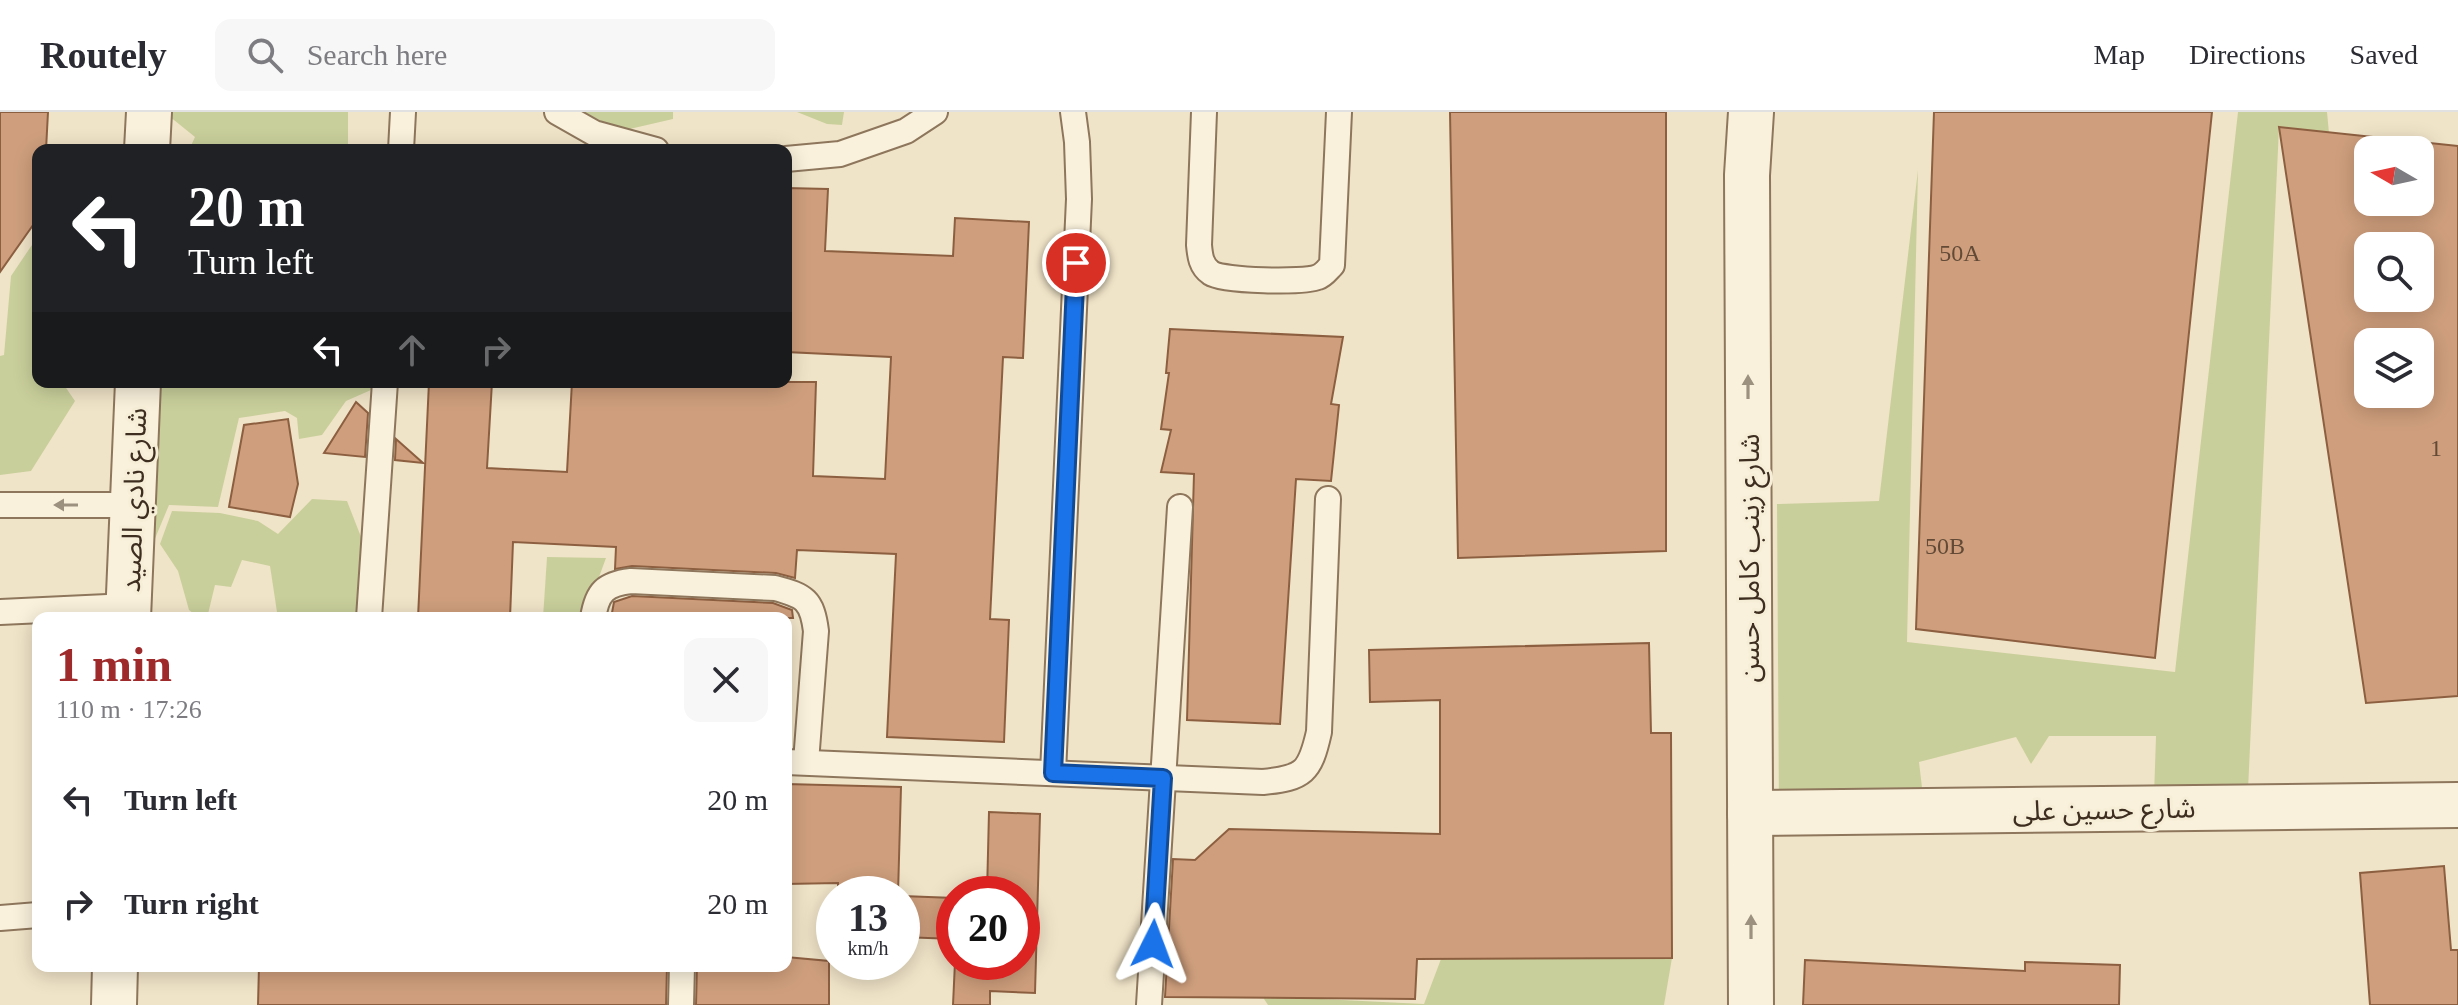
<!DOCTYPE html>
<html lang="en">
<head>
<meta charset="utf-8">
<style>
	:root { --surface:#fff; --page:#f7f7f7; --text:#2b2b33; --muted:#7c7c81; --line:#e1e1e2; --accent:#9e2a2b }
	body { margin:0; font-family:"Times New Roman","Noto Sans Arabic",serif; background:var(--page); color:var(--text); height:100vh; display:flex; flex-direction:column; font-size:30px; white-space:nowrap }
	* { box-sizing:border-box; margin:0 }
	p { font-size:26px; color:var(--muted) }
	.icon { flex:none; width:44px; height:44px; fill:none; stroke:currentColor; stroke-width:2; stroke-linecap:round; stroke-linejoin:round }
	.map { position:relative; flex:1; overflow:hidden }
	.drawer { position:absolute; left:32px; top:500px; width:760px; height:360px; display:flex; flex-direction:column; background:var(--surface); border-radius:16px; box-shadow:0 4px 20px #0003 }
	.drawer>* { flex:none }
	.guide { position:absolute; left:32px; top:32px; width:760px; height:244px; border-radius:16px; box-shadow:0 4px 20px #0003; background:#202124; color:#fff; overflow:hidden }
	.needle { width:52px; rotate:279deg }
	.controls { position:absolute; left:2354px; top:24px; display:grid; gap:16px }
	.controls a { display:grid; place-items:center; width:80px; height:80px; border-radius:16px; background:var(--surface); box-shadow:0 4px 20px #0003; font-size:40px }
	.speed { position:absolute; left:816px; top:764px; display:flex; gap:16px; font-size:40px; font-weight:700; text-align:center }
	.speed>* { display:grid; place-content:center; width:104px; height:104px; border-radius:50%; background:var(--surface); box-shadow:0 4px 20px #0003; line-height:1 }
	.speed small { font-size:20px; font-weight:400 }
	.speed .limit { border:12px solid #d22; background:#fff; color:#111 }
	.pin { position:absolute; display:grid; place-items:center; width:68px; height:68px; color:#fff; margin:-34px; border:4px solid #fff; border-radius:50%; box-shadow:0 2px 8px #0007 }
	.me { position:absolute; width:88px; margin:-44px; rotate:3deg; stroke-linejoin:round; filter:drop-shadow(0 0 6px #0008) }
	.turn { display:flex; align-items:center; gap:28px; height:168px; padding:0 24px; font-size:36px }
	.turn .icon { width:104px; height:104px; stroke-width:2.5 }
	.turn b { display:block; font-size:56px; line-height:68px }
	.lanes { display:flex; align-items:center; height:76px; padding:0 24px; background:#0003; justify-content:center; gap:40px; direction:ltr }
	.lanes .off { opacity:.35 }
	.round { display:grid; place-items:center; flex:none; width:84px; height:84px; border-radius:16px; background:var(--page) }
	.overview { display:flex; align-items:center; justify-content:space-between; height:136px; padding:0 24px }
	h1 { font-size:48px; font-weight:700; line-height:60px; color:var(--accent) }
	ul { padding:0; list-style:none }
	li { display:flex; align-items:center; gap:24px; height:104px; padding:0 24px }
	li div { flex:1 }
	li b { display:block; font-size:30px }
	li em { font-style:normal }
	header { display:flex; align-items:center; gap:48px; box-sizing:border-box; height:112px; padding:0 40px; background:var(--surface); border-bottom:2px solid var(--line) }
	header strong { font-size:38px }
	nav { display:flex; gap:44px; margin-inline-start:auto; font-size:28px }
	.search { width:560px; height:72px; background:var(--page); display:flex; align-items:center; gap:20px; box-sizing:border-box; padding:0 28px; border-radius:16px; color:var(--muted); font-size:30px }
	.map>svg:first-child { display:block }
	.green { fill:#c9cf9b }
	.building { fill:#cf9f7d; stroke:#8d5f41; stroke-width:2; fill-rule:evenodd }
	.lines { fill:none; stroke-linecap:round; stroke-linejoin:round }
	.service-casing { stroke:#8d765c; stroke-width:28 }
	.minor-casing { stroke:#8d765c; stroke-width:48 }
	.service { stroke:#faf1dc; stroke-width:24 }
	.minor { stroke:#faf1dc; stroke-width:44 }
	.oneway { fill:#9c907e }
	.route-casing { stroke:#114b97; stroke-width:20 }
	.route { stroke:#1a73e8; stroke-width:14 }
	.labels { text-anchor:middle; stroke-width:6; stroke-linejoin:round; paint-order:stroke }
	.number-label { font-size:24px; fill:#624a37 }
	.street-label { font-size:28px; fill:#3d2e20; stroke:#f7eed8 }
</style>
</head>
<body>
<header>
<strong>Routely</strong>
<div class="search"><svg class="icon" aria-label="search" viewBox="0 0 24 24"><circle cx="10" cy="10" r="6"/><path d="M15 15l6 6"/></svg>Search here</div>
<nav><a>Map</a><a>Directions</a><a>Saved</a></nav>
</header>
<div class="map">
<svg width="2458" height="893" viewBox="0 0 2458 893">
	<rect width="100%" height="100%" fill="#f0e4c8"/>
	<g class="green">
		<path d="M164,0h184v38h-159l6,-13z"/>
		<path d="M584,0h89v7l-52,12z"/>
		<path d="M797,0h47l-2,13 -15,-1z"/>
		<path d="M2238,0h89l2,21 -50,-5 -31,662 -94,6 2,-60h-107l-18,28 -15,-27 -97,25 4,34 -144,17 -2,-309 102,-3 39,-331 -11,472 268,30z"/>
		<path d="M38,124v146h24l13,19 -44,70 -31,4v-119l4,-1 7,-79z"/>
		<path d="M152,270h220l-1,8 -25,11 -24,34 -23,4 -2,-21 -12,-7 -46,7 -21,89 -49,-2 -15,36h-11z"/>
		<path d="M312,387l35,2 16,41 -6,76h-65l-15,-6 -7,-46 -28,-6 -11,27 -16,-2 -8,33h-8l-10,-8 -11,-39 -18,-27 12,-33 48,2 38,8 20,13z"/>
		<path d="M547,445l59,1 -22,60h-41z"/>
		<path d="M1672,846l-8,47h-396l-6,-9 162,8 17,-45z"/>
	</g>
	<g class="building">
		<path d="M0,0h48l-2,38h-8v68l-38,54z"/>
		<path d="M1450,0h216v439l-208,7z"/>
		<path d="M1934,0h278l-57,546 -239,-29z"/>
		<path d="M2279,15l179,19v550l-92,7zM2368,38h52v52h-52zM2368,134h52v52h-52zM2368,230h52v52h-52z"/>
		<path d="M786,76l42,1 -3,62 128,5 2,-38 74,4 -6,136 -20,-1 -13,262 19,1 -5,122 -117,-5 9,-183 -99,-4 -2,28 -19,-5 -144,-7 -17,3 1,-22 -103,-5 -3,76h-92l11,-236h63l-5,86 80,4 5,-90h244l-3,94 72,3 6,-122 -105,-5z"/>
		<path d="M1170,217l173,8 -12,67 8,1 -8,76 -35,-2 -16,245 -93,-4 7,-246 -33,-2 10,-42 -10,-1 8,-56h-3z"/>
		<path d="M356,290l12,11 -3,44 -41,-4z"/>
		<path d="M288,307l10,65 -8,33 -61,-10 15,-82z"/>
		<path d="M396,327l27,24 -28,-3z"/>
		<path d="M632,484l141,7 19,7 1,8h-182l3,-16z"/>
		<path d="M1649,531l2,90h20l1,225 -255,1 -2,40 -250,-2 8,-138 22,1 34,-31 211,5v-134l-70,2 -1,-52z"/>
		<path d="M786,672l115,3 -3,107h-60v-11l-52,1z"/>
		<path d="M989,700l51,2 -5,179 -45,-2v14h-37l2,-43h67v-68h-35z"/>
		<path d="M2444,754l7,84h7v55h-88l-10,-132z"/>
		<path d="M902,784l52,2v41l-52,-2z"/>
		<path d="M786,845l43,4v44h-133l1,-39h89z"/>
		<path d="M1805,848l220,11v-9l95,3 -1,40h-316z"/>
		<path d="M259,854h408l-1,39h-408z"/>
	</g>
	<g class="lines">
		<defs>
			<g id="service">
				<path d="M557,0l37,21 62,17"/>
				<path d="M1204,0l-5,133c1,11 2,21 12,28 12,8 93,10 107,4 6,-2 9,-7 14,-12l7,-153"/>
				<path d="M401,38l2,-38"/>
				<path d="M786,47l54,-5 66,-23 29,-19"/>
				<path d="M0,393h133"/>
				<path d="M0,500l129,-6"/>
				<path d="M369,506l16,-236"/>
				<path d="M593,506c4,-26 12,-34 38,-37l144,7c30,8 37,12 41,43l-10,131"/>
				<path d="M786,650l477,20c41,-4 47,-10 56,-50l9,-233"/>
				<path d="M1053,661l26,-574 -2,-57 -4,-30"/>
				<path d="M0,806l38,-3"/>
				<path d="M681,893l1,-39"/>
				<path d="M1149,893l31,-498"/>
			</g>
			<g id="minor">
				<path d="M147,38l2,-38"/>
				<path d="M128,506l10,-236"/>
				<path d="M1750,701l708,-8"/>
				<path d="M114,893l1,-39"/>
				<path d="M1751,893l-4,-830 4,-63"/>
			</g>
		</defs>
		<use href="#service" class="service-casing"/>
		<use href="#minor" class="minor-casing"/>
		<use href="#service" class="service"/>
		<use href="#minor" class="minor"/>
	</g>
	<defs><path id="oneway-solid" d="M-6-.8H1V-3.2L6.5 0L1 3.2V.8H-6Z" transform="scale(2)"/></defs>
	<g class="oneway">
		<use href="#oneway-solid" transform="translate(1748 275) rotate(-90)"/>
		<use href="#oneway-solid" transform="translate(66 393) rotate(180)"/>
		<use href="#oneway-solid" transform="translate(1751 815) rotate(-90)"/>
	</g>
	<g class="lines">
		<defs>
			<path id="route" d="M1076,151l-23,510 110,5 -10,166"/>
		</defs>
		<use href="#route" class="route-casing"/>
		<use href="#route" class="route"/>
	</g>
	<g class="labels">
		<g class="number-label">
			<text x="1960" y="149">50A</text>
			<text x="2436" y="344">1</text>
			<text x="1945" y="442">50B</text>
		</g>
		<g class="street-label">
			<text transform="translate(133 388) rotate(-88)" y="10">شارع نادي الصيد</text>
			<text transform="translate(1749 446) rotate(-90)" y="10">شارع زينب كامل حسن</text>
			<text transform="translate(2104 697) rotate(-1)" y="10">شارع حسين على</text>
		</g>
	</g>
</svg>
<div class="controls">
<a><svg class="needle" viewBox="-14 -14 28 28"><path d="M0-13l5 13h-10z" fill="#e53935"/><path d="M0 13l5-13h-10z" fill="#7c7c81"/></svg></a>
<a><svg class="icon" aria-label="search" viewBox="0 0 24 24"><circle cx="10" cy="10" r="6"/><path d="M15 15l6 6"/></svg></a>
<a><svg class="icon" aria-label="layers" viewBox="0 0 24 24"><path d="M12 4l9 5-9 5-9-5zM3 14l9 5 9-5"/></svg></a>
</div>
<div class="speed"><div>13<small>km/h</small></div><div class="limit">20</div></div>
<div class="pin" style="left:1076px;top:151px;background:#d93025"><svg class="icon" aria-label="arrive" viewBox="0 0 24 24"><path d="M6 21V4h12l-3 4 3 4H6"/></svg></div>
<svg class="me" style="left:1153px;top:832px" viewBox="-20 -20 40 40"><path d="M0-17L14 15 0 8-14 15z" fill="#1a73e8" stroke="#fff" stroke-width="4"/></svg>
<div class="guide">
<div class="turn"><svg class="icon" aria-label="left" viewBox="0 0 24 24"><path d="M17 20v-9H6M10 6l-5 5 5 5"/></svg><div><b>20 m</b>Turn left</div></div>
<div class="lanes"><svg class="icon" aria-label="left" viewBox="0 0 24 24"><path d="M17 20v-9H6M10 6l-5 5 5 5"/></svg><svg class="icon off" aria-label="ahead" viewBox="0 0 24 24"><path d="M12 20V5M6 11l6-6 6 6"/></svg><svg class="icon off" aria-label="right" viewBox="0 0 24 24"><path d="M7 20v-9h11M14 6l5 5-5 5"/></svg></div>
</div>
<section class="drawer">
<div class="overview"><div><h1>1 min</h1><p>110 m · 17:26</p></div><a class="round"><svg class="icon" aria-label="close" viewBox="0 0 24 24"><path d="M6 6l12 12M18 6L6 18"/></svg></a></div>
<ul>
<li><svg class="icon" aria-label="left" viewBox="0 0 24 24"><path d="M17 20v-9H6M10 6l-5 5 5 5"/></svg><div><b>Turn left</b></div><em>20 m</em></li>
<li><svg class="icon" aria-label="right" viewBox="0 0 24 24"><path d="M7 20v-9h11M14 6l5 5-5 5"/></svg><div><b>Turn right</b></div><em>20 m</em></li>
</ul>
</section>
</div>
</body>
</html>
